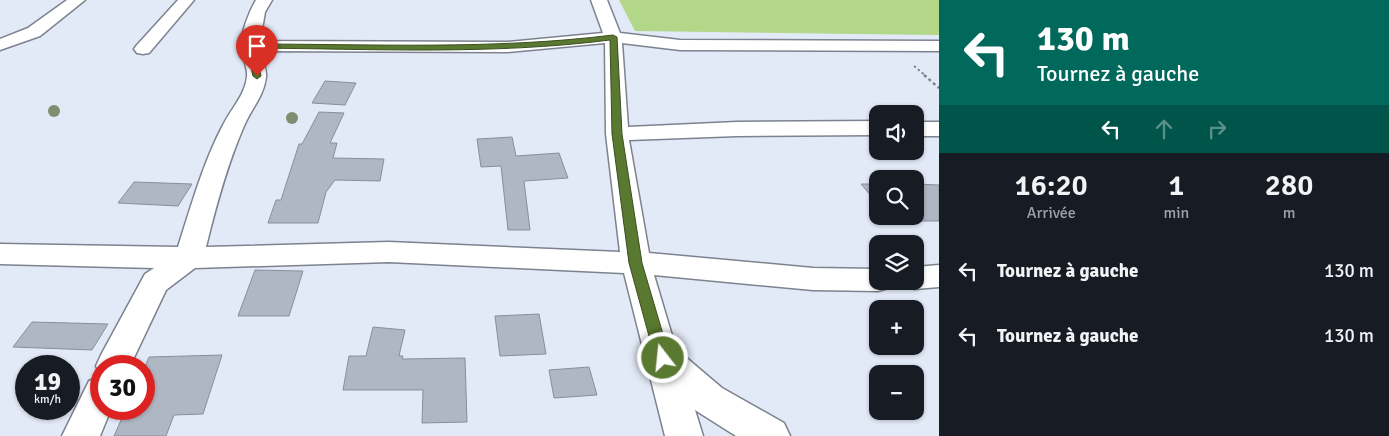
<!DOCTYPE html>
<html lang="fr">
<head>
<meta charset="utf-8">
<style>
	:root { --surface:#171b24; --page:#242831; --text:#f1f3f6; --muted:#9ea1a6 }
	body { margin:0; font-family:Signika,sans-serif; background:var(--page); color:var(--text); height:100vh; display:flex; flex-direction:column; font-size:19px; white-space:nowrap }
	* { box-sizing:border-box; margin:0 }
	p { font-size:16px; color:var(--muted) }
	.icon { flex:none; width:28px; height:28px; fill:none; stroke:currentColor; stroke-width:2; stroke-linecap:round; stroke-linejoin:round }
	.map { position:relative; flex:1; overflow:hidden }
	.details { display:flex; flex-direction:column; background:var(--surface); width:450px }
	.details>* { flex:none }
	.guide { background:#00695c; color:#fff; overflow:hidden }
	.buttons { position:absolute; left:869px; top:105px; display:grid; gap:10px }
	.buttons a { display:grid; place-items:center; width:55px; height:55px; border-radius:10px; background:var(--surface); box-shadow:0 1px 4px #0004; font-size:25px }
	.speed { position:absolute; left:15px; top:355px; display:flex; gap:10px; font-size:25px; font-weight:700; text-align:center }
	.speed>* { display:grid; place-content:center; width:65px; height:65px; border-radius:50%; background:var(--surface); box-shadow:0 1px 4px #0004; line-height:1 }
	.speed small { font-size:12px; font-weight:400 }
	.speed .limit { border:8px solid #d22; background:#fff; color:#111 }
	.pin { position:absolute; display:grid; place-items:center; width:42px; height:42px; color:#fff; margin:-51px -21px; border-radius:50% 50% 50% 0; rotate:-45deg; box-shadow:0 0 5px #0007 }
	.pin .icon { rotate:45deg }
	.me { position:absolute; width:55px; margin:-28px; rotate:344deg; stroke-linejoin:round; filter:drop-shadow(0 0 4px #0008) }
	.turn { display:flex; align-items:center; gap:18px; height:105px; padding:0 15px; font-size:22px }
	.turn .icon { width:65px; height:65px; stroke-width:2.5 }
	.turn b { display:block; font-size:35px; line-height:42px }
	.lanes { display:flex; align-items:center; height:48px; padding:0 15px; background:#0003; justify-content:center; gap:25px; direction:ltr }
	.lanes .off { opacity:.35 }
	.eta { display:flex; justify-content:space-evenly; align-items:center; height:85px; text-align:center }
	.eta b { font-size:30px; font-weight:600; line-height:35px }
	ul { padding:0; list-style:none }
	li { display:flex; align-items:center; gap:15px; height:65px; padding:0 15px }
	li div { flex:1 }
	li b { display:block; font-size:19px }
	li em { font-style:normal }
	main { display:flex; flex:1; min-height:0 }
	.map>svg:first-child { display:block }
	.green { fill:#b2d789 }
	.building { fill:#b0b7c4; stroke:#888f9b }
	.lines { fill:none; stroke-linecap:round; stroke-linejoin:round }
	.minor-casing { stroke:#7c828e; stroke-width:3 }
	.path-far1 { stroke:#7e838b; stroke-width:2; stroke-dasharray:2.5 2.5; stroke-linecap:butt }
	.path { stroke:#7e838b; stroke-width:2.5; stroke-dasharray:3 3; stroke-linecap:butt }
	.minor { fill:#fff; fill-rule:evenodd }
	.tree { fill:#7e8f71 }
	.route { fill:#597930; stroke:#3a4f1f }
</style>
</head>
<body>
<main>
<div class="map">
<svg width="939" height="436" viewBox="0 0 939 436">
	<rect width="100%" height="100%" fill="#e3eaf7"/>
	<path class="green" d="M619,0h320v35l-304,-4z"/>
	<g class="building">
		<path d="M325,81l31,2 -11,22 -33,-2z"/>
		<path d="M319,112l25,1 -14,30h7l-4,15 51,1 -4,22 -45,-1 -9,12 -8,31h-50l8,-23h5l18,-56h3z"/>
		<path d="M512,137l4,19 43,-3 9,25 -44,3 6,49h-22l-7,-64 -20,1 -4,-28z"/>
		<path d="M134,182l58,2 -14,22 -60,-3z"/>
		<path d="M861,184h17v20z"/>
		<path d="M915,184l24,1v36h-47l-4,-5h27z"/>
		<path d="M255,270l48,1 -14,45h-51z"/>
		<path d="M539,314l7,40 -46,2 -5,-40z"/>
		<path d="M32,322l76,2 -16,26 -79,-3z"/>
		<path d="M373,327l32,3 -6,26h4l-1,3 63,-1 2,64 -45,1 1,-33h-80l6,-34h17z"/>
		<path d="M222,355l-19,59 -29,1 -8,21h-52l12,-27h18v-40l5,-12z"/>
		<path d="M589,367l8,28 -43,3 -5,-28z"/>
	</g>
	<g class="lines">
		<defs>
			<g id="minor">
				<path d="M67,0h18l-45,36 -40,14v-11l28,-11z"/>
				<path d="M178,0h16l-45,53 -6,1 -6,-1 -3,-4 3,-4z"/>
				<path d="M256,0h16l-7,12 -5,29 247,1 96,-9 -12,-33h16l13,33 60,7 259,1v10l-259,-1 -58,-7 6,84 109,-5 141,-1v14l-141,1 -108,4 20,113 164,15 65,1v12h14l-4,7 -10,3 -65,-1 -159,-15 22,74 46,39 62,35 6,13h-54l-41,-26 8,26h-38l-41,-163 -235,-11 -194,6 -29,22 -36,76h-29v43h10l-11,27h-38l27,-55 12,-5 -5,-10 5,-11 44,-81 9,-6 -154,-4v-20l178,3c13,-41 25,-84 45,-122 8,-16 22,-30 24,-48 1,-10 -5,-20 -6,-30 0,-15 8,-35 15,-47zM605,43l1,91 14,118 -231,-10 -183,5c10,-41 21,-82 38,-121 7,-17 20,-30 22,-49 1,-7 -4,-18 -6,-26l247,1z"/>
				<rect x="915" y="122" width="24" height="14"/>
				<path d="M939,265v22l-24,2 -10,-3 -3,-5h13v-14z"/>
			</g>
		</defs>
		<use href="#minor" class="minor-casing"/>
		<path class="path-far1" d="M914,66l12,10"/>
		<path class="path" d="M924,75l15,13"/>
		<use href="#minor" class="minor"/>
	</g>
	<g class="tree">
		<circle cx="54" cy="111" r="6"/>
		<circle cx="292" cy="118" r="6"/>
	</g>
	<path class="route" d="M613,35l4,2 5,97 20,129 28,95 -2,4 -5,2 -5,-2 -3,-4 -26,-95 -17,-129 -2,-94c-118,15 -237,9 -356,8l7,28 -4,3 -4,-3 -7,-30 4,-2c121,0 243,6 363,-9z"/>
</svg>
<div class="buttons">
<a><svg class="icon" aria-label="sound" viewBox="0 0 24 24"><path d="M4 9h4l5-4v14l-5-4H4zM17 9q2 3 0 6"/></svg></a>
<a><svg class="icon" aria-label="search" viewBox="0 0 24 24"><circle cx="10" cy="10" r="6"/><path d="M15 15l6 6"/></svg></a>
<a><svg class="icon" aria-label="layers" viewBox="0 0 24 24"><path d="M12 4l9 5-9 5-9-5zM3 14l9 5 9-5"/></svg></a>
<a>+</a>
<a>−</a>
</div>
<div class="speed"><div>19<small>km/h</small></div><div class="limit">30</div></div>
<div class="pin" style="left:257px;top:76px;background:#d93025"><svg class="icon" aria-label="arrive" viewBox="0 0 24 24"><path d="M6 21V4h12l-3 4 3 4H6"/></svg></div>
<svg class="me" style="left:663px;top:358px" viewBox="-20 -20 40 40"><circle r="17" fill="#597930" stroke="#fff" stroke-width="3"/><path d="M0-11L8 9 0 5-8 9z" fill="#fff"/></svg>
</div>
<section class="details">
<div class="guide">
<div class="turn"><svg class="icon" aria-label="left" viewBox="0 0 24 24"><path d="M17 20v-9H6M10 6l-5 5 5 5"/></svg><div><b>130 m</b>Tournez à gauche</div></div>
<div class="lanes"><svg class="icon" aria-label="left" viewBox="0 0 24 24"><path d="M17 20v-9H6M10 6l-5 5 5 5"/></svg><svg class="icon off" aria-label="ahead" viewBox="0 0 24 24"><path d="M12 20V5M6 11l6-6 6 6"/></svg><svg class="icon off" aria-label="right" viewBox="0 0 24 24"><path d="M7 20v-9h11M14 6l5 5-5 5"/></svg></div>
</div>
<div class="eta">
<div><b>16:20</b><p>Arrivée</p></div>
<div><b>1</b><p>min</p></div>
<div><b>280</b><p>m</p></div>
</div>
<ul>
<li><svg class="icon" aria-label="left" viewBox="0 0 24 24"><path d="M17 20v-9H6M10 6l-5 5 5 5"/></svg><div><b>Tournez à gauche</b></div><em>130 m</em></li>
<li><svg class="icon" aria-label="left" viewBox="0 0 24 24"><path d="M17 20v-9H6M10 6l-5 5 5 5"/></svg><div><b>Tournez à gauche</b></div><em>130 m</em></li>
</ul>
</section>
</main>
</body>
</html>
